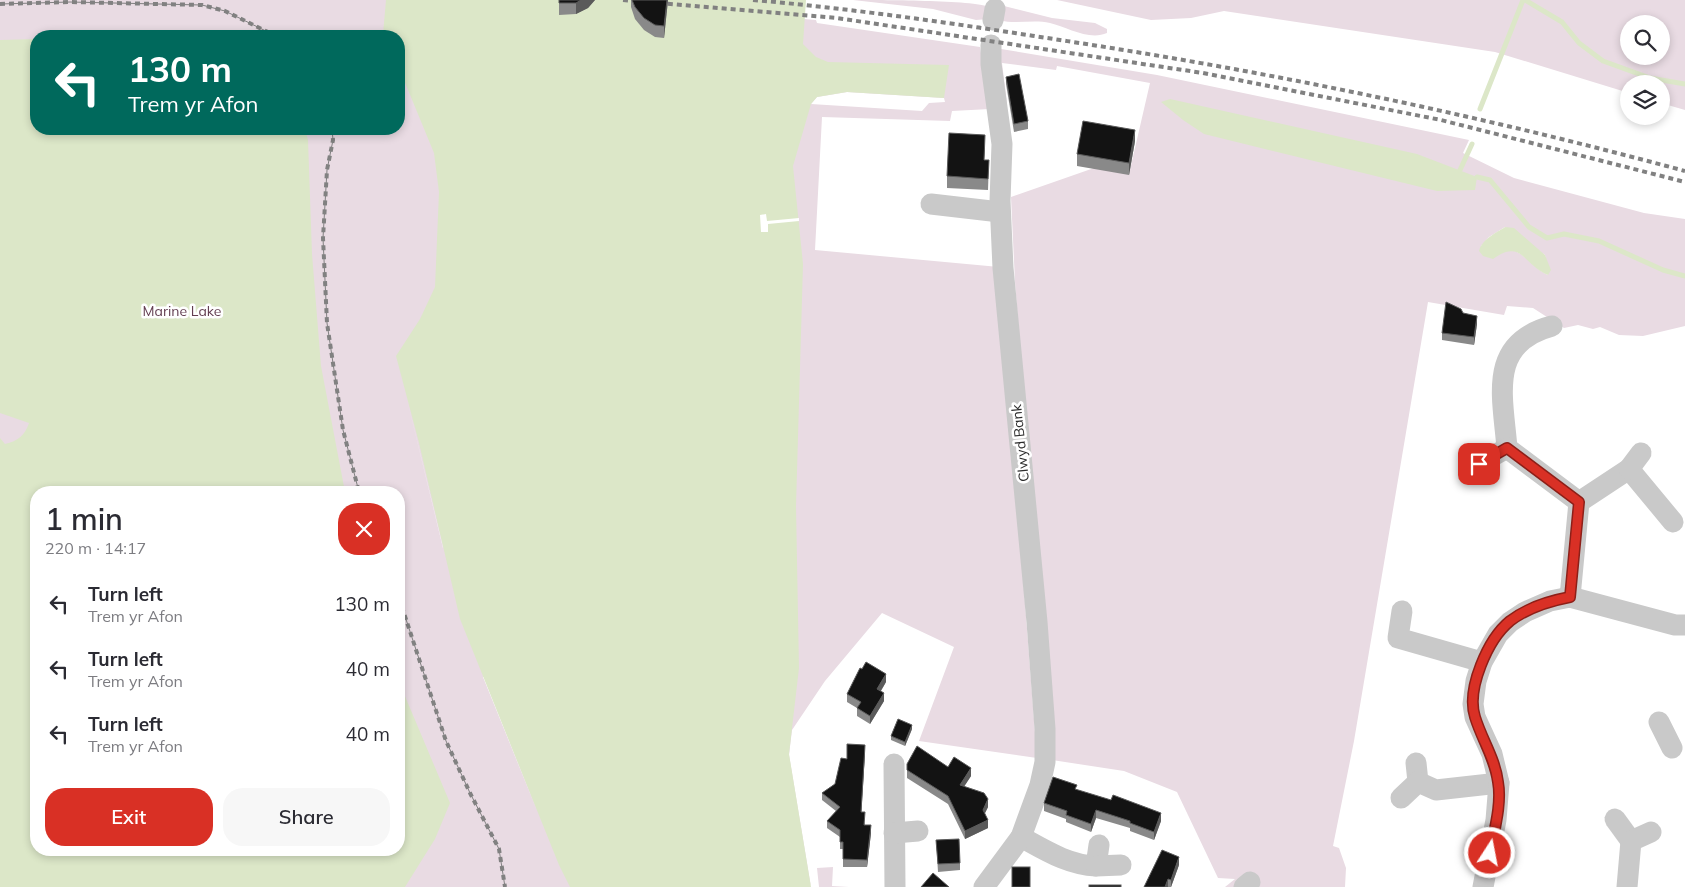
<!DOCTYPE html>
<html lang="en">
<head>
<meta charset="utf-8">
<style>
	:root { --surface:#fff; --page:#f7f7f7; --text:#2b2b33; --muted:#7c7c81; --accent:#d93025 }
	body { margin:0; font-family:Mulish,sans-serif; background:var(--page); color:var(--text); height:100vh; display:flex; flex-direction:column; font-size:19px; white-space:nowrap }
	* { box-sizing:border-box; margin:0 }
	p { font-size:16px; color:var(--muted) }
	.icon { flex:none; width:28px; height:28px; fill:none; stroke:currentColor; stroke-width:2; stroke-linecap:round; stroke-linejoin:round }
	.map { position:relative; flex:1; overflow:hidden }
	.sheet { position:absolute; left:30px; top:486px; width:375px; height:370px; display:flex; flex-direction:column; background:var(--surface); border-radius:20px; box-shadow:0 2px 8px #0003 }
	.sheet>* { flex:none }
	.banner { position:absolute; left:30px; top:30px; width:375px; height:105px; border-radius:20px; box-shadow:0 2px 8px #0003; background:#00695c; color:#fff; overflow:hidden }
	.tools { position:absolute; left:1620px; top:15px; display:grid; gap:10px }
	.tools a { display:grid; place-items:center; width:50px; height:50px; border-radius:50%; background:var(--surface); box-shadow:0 2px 8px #0003; font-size:25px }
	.pin { position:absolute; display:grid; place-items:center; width:42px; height:42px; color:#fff; margin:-21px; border-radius:10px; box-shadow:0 2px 8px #0006 }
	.me { position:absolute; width:55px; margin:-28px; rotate:11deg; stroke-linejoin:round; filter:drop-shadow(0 0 4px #0008) }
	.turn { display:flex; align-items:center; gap:18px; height:105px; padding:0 15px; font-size:22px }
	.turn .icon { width:65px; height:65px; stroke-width:2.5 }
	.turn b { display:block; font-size:35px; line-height:42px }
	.round { display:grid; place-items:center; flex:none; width:52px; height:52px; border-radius:20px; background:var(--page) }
	.summary { display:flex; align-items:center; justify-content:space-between; height:85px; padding:0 15px }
	h1 { font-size:30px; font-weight:600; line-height:38px }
	.action { display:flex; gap:10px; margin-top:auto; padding:10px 15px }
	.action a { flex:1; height:58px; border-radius:20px; background:var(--accent); color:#fff; font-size:20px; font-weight:600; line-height:58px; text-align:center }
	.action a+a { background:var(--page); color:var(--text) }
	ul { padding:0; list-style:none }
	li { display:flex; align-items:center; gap:15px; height:65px; padding:0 15px }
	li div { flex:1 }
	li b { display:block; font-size:19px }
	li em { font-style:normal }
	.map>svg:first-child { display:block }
	.green { fill:#e9dbe3; fill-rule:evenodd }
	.water { fill:#dce7c8 }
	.pier { fill:#fff }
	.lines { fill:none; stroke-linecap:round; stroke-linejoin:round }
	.stream { stroke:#dce7c8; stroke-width:5 }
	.minor { stroke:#c9c9c9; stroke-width:21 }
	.tram { stroke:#818181; stroke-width:1 }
	.rail { stroke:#818181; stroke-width:4; stroke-dasharray:5 4; stroke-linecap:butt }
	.wall { fill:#898989 }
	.shaded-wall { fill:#5a5a5a }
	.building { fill:#131313; stroke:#5a5a5a }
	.route-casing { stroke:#8d1f18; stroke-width:12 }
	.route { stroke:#d93025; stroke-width:9 }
	.labels { text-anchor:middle; stroke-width:5; stroke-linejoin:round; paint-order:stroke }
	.park-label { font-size:14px; fill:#633e51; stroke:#fff }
	.street-label { font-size:14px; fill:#2c2c2c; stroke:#fff }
</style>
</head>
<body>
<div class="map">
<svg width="1685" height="887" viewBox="0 0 1685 887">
	<rect width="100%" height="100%" fill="#fff"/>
	<g class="green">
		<path d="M0,0h431l220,887h-651zM36,36h363v93h-363zM405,391l38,157v-1zM36,492h363v358h-363zM484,677l54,136 -55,-136z"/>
		<path d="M853,0c24,0 122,0 136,7l-1,12 -12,1 -43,-11z"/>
		<path d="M1057,0h628v110l-24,-7v-19h-32v9l-134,-41 -271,-41 -33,7 -40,2zM1629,24h32v32h-32z"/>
		<path d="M1004,6l48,12 43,5 12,6v4c-18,8 -40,-6 -57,-10 -18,-4 -34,2 -51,-3z"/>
		<path d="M804,19l12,1 1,3 163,24 10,62 -38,2 -2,10 -128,-4 -7,133 184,17 38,491 -118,-17 35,-94 -72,-34 -57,68 -33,49 -3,25 22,132 -97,-333zM847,92l97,6 1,4 -16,1 -7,8 -111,-7 6,-7z"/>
		<path d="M995,48l162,27 312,65 -6,13 51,25 130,35 41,6v107l-42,10 -24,-1 -19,-8 -7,2 -15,-4 -14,3 -31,-20 -26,-2 -3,9 -76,-13 -74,439 -21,105 6,2 7,20 -1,19h-120l10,-8 -17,-1 -41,-86 -53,-21 -72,-11 -37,-478 -4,-85 83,-29 35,6 21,-91 -93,-17 -1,4 -54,-7 5,40 -6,1zM1505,227l40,28 3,20c-14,-6 -22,-21 -36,-25 -9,-3 -22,-3 -31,-4l8,-9z"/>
		<path d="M833,867l-1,19 17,1h-30l-2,-19z"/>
	</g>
	<g class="water">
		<path d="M386,0h420l-3,44 13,13 12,5 121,3 -5,33 -97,-6 -30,5 -6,7 -18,62 10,98 -7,242 3,162 -10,86 22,133h-241l-11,-22 -99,-246 -41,-176 -23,-87 24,-37 15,-32 4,-95 -5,-39 -35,-85v-32h-15l-1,-2z"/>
		<path d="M36,39v90h269l3,11 4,114 9,112 24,126h-309v358h363v-168l51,121 -15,36 -30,48h-405v-449l5,6c13,-3 20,-9 24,-21l-29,-10v-373z"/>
		<path d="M1170,99l247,55 60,23 -2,13 -38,1 -233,-57 -21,-14 -22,-18z"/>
		<path d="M1505,227l9,1 31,27 6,15 -3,5c-25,-10 -26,-37 -55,-16l-10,-3 -4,-5c3,-12 17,-18 26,-24z"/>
	</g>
	<path class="pier" d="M766,214l1,7 32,-3v3l-31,3v8h-7l-1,-17z"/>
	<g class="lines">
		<g class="stream">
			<path d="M1525,0l37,22 17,21 24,18 47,17 35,6"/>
			<path d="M1480,109l43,-109"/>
			<path d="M1460,170l12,-26"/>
			<path d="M1477,177l13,3 39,47 18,11 17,-4 35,7 64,29 22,6"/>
		</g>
		<g class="minor">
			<path d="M993,20l2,-11"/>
			<path d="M931,204l69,8"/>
			<path d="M1552,326c-65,17 -49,71 -45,122l72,54 50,-33 44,53"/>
			<path d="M1479,464l28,-16"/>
			<path d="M1629,469l12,-16"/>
			<path d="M1570,597l9,-95"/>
			<path d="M1402,611l-4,27 84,24"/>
			<path d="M1659,722l13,26"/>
			<path d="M1416,763l2,19"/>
			<path d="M894,764l1,123"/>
			<path d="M1401,798l17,-16 18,8 63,-7"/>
			<path d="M1615,819l16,22"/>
			<path d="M894,833l24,-2"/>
			<path d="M1021,837c24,13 47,28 75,29l3,-21"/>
			<path d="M1096,866l25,-1"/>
			<path d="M984,887l37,-50 19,-52 5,-23v-33l-8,-107 -34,-354 -3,-67 2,-57 -11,-80v-19"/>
			<path d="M1244,887l6,-5"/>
			<path d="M1483,887l13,-67 3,-37 -7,-29 -17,-37 -2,-13 3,-23 6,-19 16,-28 12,-12 15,-10 25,-11 20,-4 105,28h10"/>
			<path d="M1627,887l4,-46 20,-9"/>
		</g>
		<g class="tram">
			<path d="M0,4l70,-2 132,3 23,6 51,25"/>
			<path d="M332,129l1,11 -6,30 -4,68 4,85 16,107 16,62"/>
			<path d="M399,598l47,143 24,52 29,56 6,38"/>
		</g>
		<g class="rail">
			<path d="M623,0l214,18 366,55 238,47 244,62"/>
			<path d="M753,0c103,9 205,24 307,40 211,32 419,75 625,131"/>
			<path d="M0,4l70,-2 132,3 23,6 51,25"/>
			<path d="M332,129l1,11 -6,30 -4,68 4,85 16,107 16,62"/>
			<path d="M399,598l47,143 24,52 29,56 6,38"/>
		</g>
	</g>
	<g class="wall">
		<path d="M559,0h36l-7,8 -12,6 -17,1z"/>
		<path d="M631,0h37l-4,38 -9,-1 -11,-7 -9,-11 -4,-12z"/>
		<path d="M1006,77l22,44v8l-14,3 -8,-48z"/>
		<path d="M1135,141l-6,34 -52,-9v-12z"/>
		<path d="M985,147l-1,13h5l-1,30 -41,-2v-12z"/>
		<path d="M1463,313l14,11 -3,21 -32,-5v-7z"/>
		<path d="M886,682l-5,9 3,10 -14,23 -13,-8v-8l-10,-6v-8z"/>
		<path d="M912,729l-7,17 -14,-6v-4z"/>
		<path d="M865,753l-4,59 4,13 6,8 -4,34h-24v-18h-3v-12l-13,-9v-7l9,-10 -14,-11v-7l13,-9 12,-25z"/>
		<path d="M907,764l41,3 23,9 -7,10 24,21 -3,6 3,15 -23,11 -17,-35 -41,-26z"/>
		<path d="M1077,790l84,31 -7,19 -24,-9v-3l-34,-10 -5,14 -25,-10v-3l-22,-8v-8z"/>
		<path d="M936,840l24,23v7l-22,2z"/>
		<path d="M1179,865l-8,22h-27z"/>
	</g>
	<g class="shaded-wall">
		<path d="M581,0h14l-7,8 -12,6v-11z"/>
		<path d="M667,0h1l-4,38v-12z"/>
		<path d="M1135,130v11l-6,34v-12z"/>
		<path d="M1477,316v8l-3,21v-8z"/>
		<path d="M886,674v8l-9,15v-8z"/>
		<path d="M884,693v8l-14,23v-8z"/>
		<path d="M912,725v4l-7,17v-4z"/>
		<path d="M865,745v8l-4,66v-7z"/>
		<path d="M971,768v8l-11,17v-8z"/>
		<path d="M988,799v8l-5,10v-7z"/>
		<path d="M1096,810v8l-5,14v-8z"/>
		<path d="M1161,813v8l-7,19v-8z"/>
		<path d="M988,820v8l-23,11v-8z"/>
		<path d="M871,825v8l-4,34v-7z"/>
		<path d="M1179,857v8l-8,22v-7z"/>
		<path d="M1168,879v8h-3z"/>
	</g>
	<g class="building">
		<path d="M559,0h22l-5,3h-17z"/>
		<path d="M632,0h35l-3,26 -9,-1 -11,-7 -9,-11z"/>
		<path d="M1019,74l9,47 -14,3 -8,-47z"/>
		<path d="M1083,121l52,9 -6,33 -52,-9z"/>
		<path d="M949,133l36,2 -1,25h5l-1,19 -41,-3z"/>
		<path d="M1446,302l15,7 2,4 14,3 -3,21 -32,-4z"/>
		<path d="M866,662l20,12 -9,15 7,4 -14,23 -13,-8 4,-6 -14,-8 13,-26 2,1z"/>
		<path d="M898,719l14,6 -7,17 -14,-6z"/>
		<path d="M847,744l18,1 -4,67h4l-1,13h7l-4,35 -24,-1v-17h-3v-12l-13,-9 13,-14 -18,-14 13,-9 6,-26 6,1z"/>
		<path d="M917,746l31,21 6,-10 17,11 -11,17 24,8 4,6 -5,11 5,10 -23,11 -17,-35 -41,-26v-6z"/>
		<path d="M1053,777l24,8 -2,4 36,11 2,-5 48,18 -7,19 -24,-9v-2l-34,-11 -5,14 -25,-9 1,-4 -23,-8z"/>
		<path d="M959,839l1,24 -22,1 -2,-24z"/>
		<path d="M1162,850l17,7 -8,23 -3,-1 -3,8h-21z"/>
		<rect x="1012" y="867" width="18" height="20"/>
		<path d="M933,873l16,14h-28z"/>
		<rect x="1089" y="885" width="32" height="2"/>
	</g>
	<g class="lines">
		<defs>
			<path id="route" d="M1479,464l28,-16 72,54 -9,95c-21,4 -43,11 -60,24 -22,18 -44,68 -35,96 7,23 20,41 23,65 4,22 -4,49 -8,71"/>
		</defs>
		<use href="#route" class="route-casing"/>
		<use href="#route" class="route"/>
	</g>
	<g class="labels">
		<g class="park-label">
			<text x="182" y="316">Marine Lake</text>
		</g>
		<g class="street-label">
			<text transform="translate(1020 443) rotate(-96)" y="5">Clwyd Bank</text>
		</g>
	</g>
</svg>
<div class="tools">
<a><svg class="icon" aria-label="search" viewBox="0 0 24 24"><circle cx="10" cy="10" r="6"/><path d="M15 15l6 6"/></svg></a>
<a><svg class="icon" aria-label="layers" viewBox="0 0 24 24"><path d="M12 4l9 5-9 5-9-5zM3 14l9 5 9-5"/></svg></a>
</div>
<div class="pin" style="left:1479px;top:464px;background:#d93025"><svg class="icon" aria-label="arrive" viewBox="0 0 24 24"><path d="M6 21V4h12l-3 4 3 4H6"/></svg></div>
<svg class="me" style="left:1490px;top:853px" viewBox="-20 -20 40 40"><circle r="17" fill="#d93025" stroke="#fff" stroke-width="3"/><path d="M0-11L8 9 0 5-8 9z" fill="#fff"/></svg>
<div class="banner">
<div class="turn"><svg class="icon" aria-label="left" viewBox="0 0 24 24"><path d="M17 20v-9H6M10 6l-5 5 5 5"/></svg><div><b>130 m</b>Trem yr Afon</div></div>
</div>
<section class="sheet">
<div class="summary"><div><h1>1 min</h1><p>220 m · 14:17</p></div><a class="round" style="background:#d93025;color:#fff"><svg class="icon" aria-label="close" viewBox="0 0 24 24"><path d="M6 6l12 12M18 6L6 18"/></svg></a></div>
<ul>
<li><svg class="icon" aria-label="left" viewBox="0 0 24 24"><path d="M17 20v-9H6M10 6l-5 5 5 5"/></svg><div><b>Turn left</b><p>Trem yr Afon</p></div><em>130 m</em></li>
<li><svg class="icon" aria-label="left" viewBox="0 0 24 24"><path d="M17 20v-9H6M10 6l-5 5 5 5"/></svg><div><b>Turn left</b><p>Trem yr Afon</p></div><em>40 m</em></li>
<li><svg class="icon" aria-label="left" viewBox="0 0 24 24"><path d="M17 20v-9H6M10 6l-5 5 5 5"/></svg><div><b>Turn left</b><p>Trem yr Afon</p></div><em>40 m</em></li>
</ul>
<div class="action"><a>Exit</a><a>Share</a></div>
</section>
</div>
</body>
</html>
